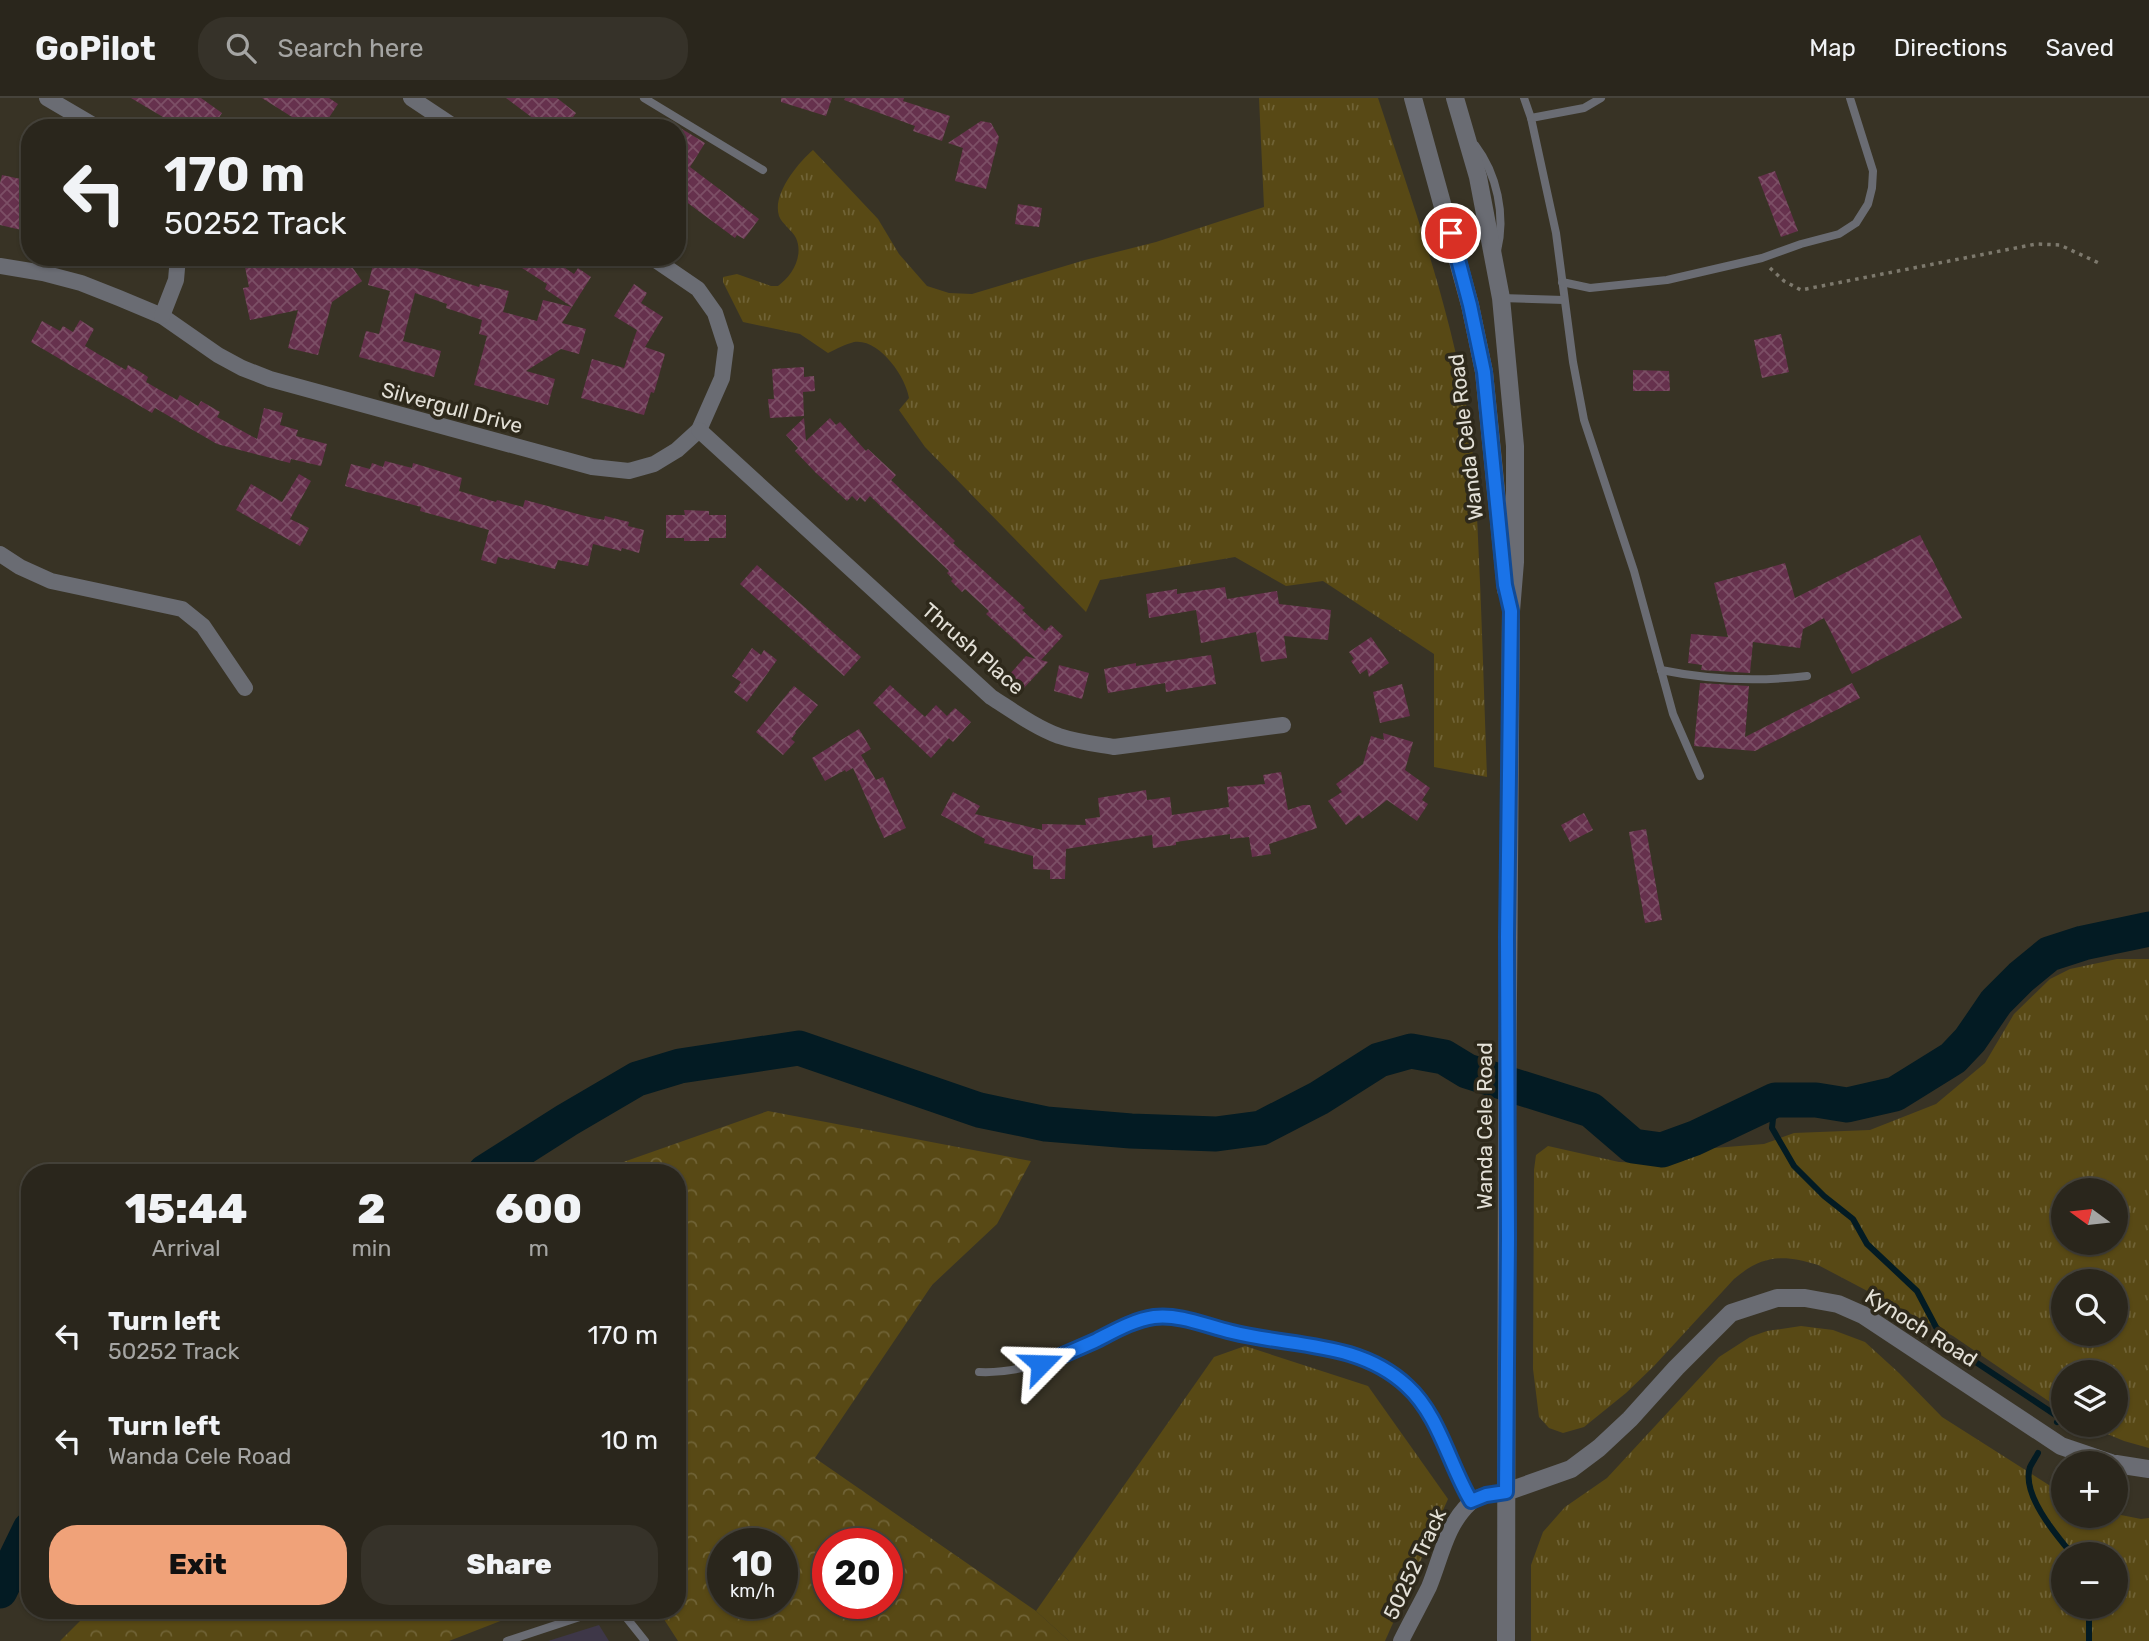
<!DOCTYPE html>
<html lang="en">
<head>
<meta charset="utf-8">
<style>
	:root { --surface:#2a261c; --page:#363229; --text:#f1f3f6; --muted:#a5a5a3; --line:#46433b; --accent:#f0a279 }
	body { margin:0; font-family:Rubik,sans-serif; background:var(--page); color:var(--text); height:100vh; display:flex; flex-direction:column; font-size:26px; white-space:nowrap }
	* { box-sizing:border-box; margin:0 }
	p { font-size:23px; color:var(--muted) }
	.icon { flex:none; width:38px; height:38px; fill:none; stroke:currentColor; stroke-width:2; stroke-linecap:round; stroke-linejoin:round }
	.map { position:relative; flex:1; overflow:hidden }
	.panel { position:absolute; left:21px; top:1066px; width:665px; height:455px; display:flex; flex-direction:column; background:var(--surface); border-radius:28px; box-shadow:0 2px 5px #0004,0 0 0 2px var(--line) }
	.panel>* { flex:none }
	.hud { position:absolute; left:21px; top:21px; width:665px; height:147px; border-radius:28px; box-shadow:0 2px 5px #0004,0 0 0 2px var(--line); background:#2a261c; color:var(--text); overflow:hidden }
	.needle { width:46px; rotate:285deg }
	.tools { position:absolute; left:2051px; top:1080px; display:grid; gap:14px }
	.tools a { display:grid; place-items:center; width:77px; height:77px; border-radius:50%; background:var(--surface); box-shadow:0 2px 5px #0004,0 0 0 2px var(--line); font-size:35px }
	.speed { position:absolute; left:707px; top:1430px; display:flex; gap:14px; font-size:35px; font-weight:700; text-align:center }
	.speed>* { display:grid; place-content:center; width:91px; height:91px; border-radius:50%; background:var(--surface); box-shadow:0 2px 5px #0004,0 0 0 2px var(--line); line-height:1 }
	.speed small { font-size:18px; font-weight:400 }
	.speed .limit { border:10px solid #d22; background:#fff; color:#111 }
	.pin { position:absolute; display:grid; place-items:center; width:60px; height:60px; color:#fff; margin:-30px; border:4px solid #fff; border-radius:50%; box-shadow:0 2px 7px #0007 }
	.me { position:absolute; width:77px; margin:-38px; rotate:68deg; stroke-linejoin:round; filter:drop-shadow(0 0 5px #0008) }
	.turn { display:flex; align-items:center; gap:24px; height:147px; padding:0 28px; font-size:32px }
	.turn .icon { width:91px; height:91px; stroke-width:2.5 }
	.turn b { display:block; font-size:49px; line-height:60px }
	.eta { display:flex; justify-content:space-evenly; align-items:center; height:119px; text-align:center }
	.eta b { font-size:42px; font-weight:800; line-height:49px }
	.button { display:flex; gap:14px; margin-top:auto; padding:14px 28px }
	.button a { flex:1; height:80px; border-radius:28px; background:var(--accent); color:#111; font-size:28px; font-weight:800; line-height:80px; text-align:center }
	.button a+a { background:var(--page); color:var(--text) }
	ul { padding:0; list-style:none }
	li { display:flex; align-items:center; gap:21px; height:105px; padding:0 28px }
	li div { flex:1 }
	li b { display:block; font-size:26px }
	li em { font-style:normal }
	header { display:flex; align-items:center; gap:42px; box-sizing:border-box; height:98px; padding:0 35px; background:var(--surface); border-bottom:2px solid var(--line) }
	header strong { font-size:33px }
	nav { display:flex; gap:38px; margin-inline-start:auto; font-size:24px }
	.search { width:490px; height:63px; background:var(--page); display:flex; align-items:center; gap:18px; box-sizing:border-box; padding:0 24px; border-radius:28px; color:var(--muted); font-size:26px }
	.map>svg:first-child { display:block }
	.medical { fill:#3e3748 }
	.grass { fill:url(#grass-tufts); fill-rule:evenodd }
	.forest { fill:url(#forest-crowns); fill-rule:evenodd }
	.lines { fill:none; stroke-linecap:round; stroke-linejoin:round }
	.stream { stroke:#031b23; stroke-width:6 }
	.river { stroke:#031b23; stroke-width:35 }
	.building { fill:url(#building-cross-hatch) }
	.path { stroke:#7d796d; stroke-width:3.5; stroke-dasharray:3.5 5; stroke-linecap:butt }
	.service { stroke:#6a6c73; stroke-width:8 }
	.minor { stroke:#6a6c73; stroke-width:16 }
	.tertiary { stroke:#6a6c73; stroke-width:18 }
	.route-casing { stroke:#114b97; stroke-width:18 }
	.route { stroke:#1a73e8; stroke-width:12 }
	.labels { text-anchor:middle; stroke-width:7; stroke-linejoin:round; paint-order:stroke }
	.street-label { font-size:21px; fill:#e3e0d7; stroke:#2e291b }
</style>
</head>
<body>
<header>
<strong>GoPilot</strong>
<div class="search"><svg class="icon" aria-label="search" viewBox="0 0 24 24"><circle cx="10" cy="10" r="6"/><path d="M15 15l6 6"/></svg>Search here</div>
<nav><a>Map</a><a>Directions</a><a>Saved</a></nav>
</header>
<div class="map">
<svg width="2149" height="1543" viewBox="0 0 2149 1543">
	<defs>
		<pattern id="grass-tufts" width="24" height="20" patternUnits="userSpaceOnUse" patternTransform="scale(1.75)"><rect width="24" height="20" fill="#584915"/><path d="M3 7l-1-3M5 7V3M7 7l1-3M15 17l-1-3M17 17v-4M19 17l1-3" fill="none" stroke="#706336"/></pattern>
		<pattern id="forest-crowns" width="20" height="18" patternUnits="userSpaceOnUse" patternTransform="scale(1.75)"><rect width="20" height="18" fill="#584915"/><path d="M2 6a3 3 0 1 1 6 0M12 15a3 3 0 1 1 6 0" fill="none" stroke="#706336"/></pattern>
		<pattern id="building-cross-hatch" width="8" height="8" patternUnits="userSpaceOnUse" patternTransform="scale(1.75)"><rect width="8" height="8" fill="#66314d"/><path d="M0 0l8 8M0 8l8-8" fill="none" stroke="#7c4f66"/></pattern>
	</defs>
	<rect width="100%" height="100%" fill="#383325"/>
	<path class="medical" d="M599,1527l10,16h-61z"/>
	<g class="grass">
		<path d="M1259,0h119c34,103 71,205 89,312 7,42 9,85 11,128 4,79 6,159 9,239l-53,-10v-113l-111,-73 -37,5 -51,-29 -135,23 -14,32 -161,-165 -26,-37 10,-12c-3,-21 -30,-60 -55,-56 -8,2 -18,7 -26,11l-28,-19 -57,-12 -20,-40v-5l14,-3 34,12h7c14,-10 26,-30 18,-48 -4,-8 -14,-14 -17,-22 -7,-22 19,-53 34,-66l65,69 21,35 28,32 22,7 23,1 113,-34 71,-18 108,-35z"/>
		<path d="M2117,861h32v489l-25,-7 -38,-16 30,-1v-52h-53v39l-110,-75 -135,-71c-35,-11 -56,-10 -84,14l-80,87 -28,27 -42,34 -21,6 -14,-5 -10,-11 -6,-48 1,-199 2,-15 12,-9 71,16 23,1 60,-14 62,-5 30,-11 76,-3 66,-26 49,-41 29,-49 36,-35 20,-10zM2063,1092h53v52h-53zM2063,1183h53v53h-53z"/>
		<path d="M1801,1228l32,4 32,12 34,31 43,44 121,77v22h53v-2l25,5 8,-1v123h-618v-76l12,-33 22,-25 42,-29 112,-121 31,-20 17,-6zM2063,1456h53v52h-53z"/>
		<path d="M1245,1248l123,40 80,113 -63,142h-316l-33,-30 178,-254z"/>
	</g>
	<g class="forest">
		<path d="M768,1013l263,50 -34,63 -65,61 -117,173 221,153 33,30h-391l-20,-31h19v-438h-82zM723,1446h59v59h-59zM828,1446h59v59h-59z"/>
		<path d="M91,1512h438l-80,31h-389z"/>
	</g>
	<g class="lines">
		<g class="stream">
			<path d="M1775,1002l-3,28 22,38 30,30 29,23 14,25 50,47 19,36 17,20 107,71 -3,4"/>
			<path d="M2038,1355c-2,4 -6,10 -8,14 -9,27 26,68 42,87"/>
			<path d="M2089,1508v35"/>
		</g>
		<g class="river">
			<path d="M485,1074l82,-52 70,-41 43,-13 119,-18 180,62 67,14 85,7 85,3 45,-6 58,-30 60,-38 32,-9 33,6 23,14 124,39 42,36 29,4 33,-12 80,-38h41l31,5 48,-11 58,-36 17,-18 26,-38 25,-25 28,-23 34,-11 66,-14"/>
			<path d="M0,1493l30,-62"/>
		</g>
	</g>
	<g class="building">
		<path d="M131,0h70l21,15 -10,15h-50l6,-8z"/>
		<path d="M262,0h67l9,6 -16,24h-19l-13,-9 2,-2z"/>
		<path d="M506,0h51l19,15 -11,15h-19z"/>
		<path d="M781,0h51l-6,18 -45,-14z"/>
		<path d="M845,0h59l-1,3 47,15 -8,25 -29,-10 2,-5 -71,-26z"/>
		<path d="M981,23l10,2 8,14 -13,52 -31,-8 8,-33 -15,-5z"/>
		<path d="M677,28l28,17 -15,24 69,52 -15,20 -7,-4 -2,3 -58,-43z"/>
		<path d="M1775,73l23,60 -17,6 -23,-60z"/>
		<path d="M2,77l28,6v51l-30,-7v-42z"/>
		<path d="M1018,106l24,4 -3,19 -24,-3z"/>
		<path d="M243,159h102l17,24 -30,21 -14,53 -30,-7 10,-38 -48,10 -7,-32 6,-1z"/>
		<path d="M375,159l56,15 48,15 1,-3 29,7 -6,21 34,9 6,-21 29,7 -10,16 24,6 -7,25 -18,-5 -35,22 29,8 -7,26 -74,-20 13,-49 -8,-2 3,-14 -36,-12 1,-4 -32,-11 -12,48 38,10 -7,26 -75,-20 7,-26 13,3 11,-43 -22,-6z"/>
		<path d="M505,159h44l25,17 4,-6 13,9 -19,30 -27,-18 2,-5z"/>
		<path d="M634,186l13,9 -6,10 22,14 -18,30 20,7 -11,39 -3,-1 -7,23 -63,-17 11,-39 32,9 13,-38 -23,-14z"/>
		<path d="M80,222l14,9 -9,17 13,8 28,16 2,-5 11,6 9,6 -2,5 31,18 3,-5 18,11 3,-5 19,11 -3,5 40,22 7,-31 19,5 -3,12 18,5 -2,6 31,8 -6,22 -30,-7 -1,4 -73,-19 -62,-36 -3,5 -121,-71 11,-21 18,10 3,-5 10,6z"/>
		<path d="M1781,236l8,38 -27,6 -8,-38z"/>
		<path d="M804,269v10l10,-1 1,15 -12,1 1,24 -34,2 -2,-19h6l-2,-30z"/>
		<path d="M1633,272l36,1 1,20h-37z"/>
		<path d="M804,320l2,23 24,-23 6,7 4,-3 26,29 2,-2 28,26 -5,5 64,61 -2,2 72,65 -3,2 23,21 6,-6 12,11 -22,24 7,2 -25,27 -15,-13 18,-20 10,3 -50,-45 3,-3 -24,-22 -3,3 -11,-11 2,-2 -6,-6 2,-2 -79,-75 -5,6 -5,-5 -3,4 -5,-5 -5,5 -31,-28 -21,-22 3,-3 -12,-13z"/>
		<path d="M385,363l27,7 1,-5 49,15 -3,13 37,11 1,-2 26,7 2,-7 60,16 19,4 1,-4 24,6 -1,4 16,4 -5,23 -17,-5 -1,3 -28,-7 -5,22 -30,-6 -3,9 -45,-11 -1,2 -11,-3 -2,7 -15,-4 8,-30 -69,-19 1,-4 -76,-21 6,-22 19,5 2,-6 11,4z"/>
		<path d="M299,376l12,7 -21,38 19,9 -9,18 -64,-36 15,-26 31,18z"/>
		<path d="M684,412l25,1v4h17v23h-17v3h-25v-3h-18v-23h19z"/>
		<path d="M1920,437l42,83 -110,56 -28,-56 -21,11 -3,19 -47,-6 -3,31 -49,-3 1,-5 -14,-2 3,-29 37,3 -14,-54 71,-20 10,35z"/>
		<path d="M757,467l104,92 -17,19 -104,-92z"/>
		<path d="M1225,489l2,12 50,-8 2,13 52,6 -3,30 -44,-4 3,22 -26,4 -5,-30 -55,11 -5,-33 -47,8 -3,-24 31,-5v5z"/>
		<path d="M1371,539l18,26 -20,14 -2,-8 -7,5 -9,-13 3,-2 -5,-7z"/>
		<path d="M752,550l9,7 3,-5 13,10 -30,42 -13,-10 7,-10 -9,-6z"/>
		<path d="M1211,557l5,29 -50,8 -1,-9 -57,10 -4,-24 32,-6v3z"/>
		<path d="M1059,567l30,8 -7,26 -28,-8z"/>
		<path d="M1700,585l49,3 -4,51 107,-54 8,15 -105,53 -12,-1 -49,-4z"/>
		<path d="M1402,586l8,32 -30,7 -7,-31z"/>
		<path d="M890,587l35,32 11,-12 11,11 8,-8 16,14 -18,20 -4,-4 -18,20 -58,-55z"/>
		<path d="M794,588l24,19 -23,27 1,1 -5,6 4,3 -12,13 -27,-23z"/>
		<path d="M859,631l12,20 -10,6 15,25 7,-3 23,51 -22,10 -31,-70 -7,4 -1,-2 -20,11 -13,-23z"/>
		<path d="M1383,635l30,9 -8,28 25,18 -8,12 6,4 -11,17 -30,-21 -25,19 -3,-4 -13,10 -18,-24 14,-9 -6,-8 27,-20 8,-28 13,4z"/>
		<path d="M1281,674l7,38 15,-5h7l7,23 -48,16 2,10 -19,3 -3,-20 -19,2v-5l-54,8v3l-23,3 -1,-13 -86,14 -1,30h-15v-9l-17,-1v-13l-49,-13 1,-4 -44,-24 12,-23 27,14 -5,8 67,16v-6l44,1 -1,-6 15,-2 -2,-19 48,-8 1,10 23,-3 2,18 57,-8 -2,-20 38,-3 -2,-9z"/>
		<path d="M1584,715l9,17 -23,12 -9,-17z"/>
		<path d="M1646,731l16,91 -17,3 -16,-91z"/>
	</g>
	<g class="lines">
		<path class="path" d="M1770,170l14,13 17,9 235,-46 24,1 41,19"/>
		<g class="service">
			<path d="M644,0l119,72"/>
			<path d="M1524,0l7,20 25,115 17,129 11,58 50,151 39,143 27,62"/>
			<path d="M1531,20l53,-10 17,-10"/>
			<path d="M1475,47c22,29 31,70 22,106"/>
			<path d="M1562,184l28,6 77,-8 95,-22 39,-14 38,-10 17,-11 12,-19 4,-16 1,-17 -23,-73"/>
			<path d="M1501,200l63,2"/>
			<path d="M1661,572c49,10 97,12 146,6"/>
			<path d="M979,1274c43,2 82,-15 121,-34 16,-7 32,-16 49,-20 31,-7 63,11 94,16 62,11 137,12 179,67 10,14 17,32 23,48 8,18 16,35 26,52"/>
			<path d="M618,1512l7,6 20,25"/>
			<path d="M507,1543l94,-31"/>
		</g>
		<g class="minor">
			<path d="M47,0l51,30"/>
			<path d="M411,0l45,30"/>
			<path d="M0,168l43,7 38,10 38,15 43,18 56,39 24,13 28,11 322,88 37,4 25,-7 23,-14 22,-20 23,-52 4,-31 -11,-34 -17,-24 -47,-32"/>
			<path d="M162,218l14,-36 2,-23"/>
			<path d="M699,332l292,267c22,14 44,30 68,39 18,6 37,8 55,11l169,-22"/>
			<path d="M0,456l20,13 31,14 131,28 21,17 42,62"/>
			<path d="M1401,1543c9,-18 19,-36 28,-54 12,-29 17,-62 41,-84 10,-9 24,-9 36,-11"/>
		</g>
		<g class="tertiary">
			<path d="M1413,0l57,207 14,67 22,218"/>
			<path d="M1455,0l23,79 23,121 14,148v116l-4,49c-4,343 -5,687 -5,1030"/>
			<path d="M2116,1366l33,5"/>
			<path d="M1506,1394l65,-23 28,-21 31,-29 46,-51 55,-55 46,-15h28l33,6 25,11 198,131 50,17"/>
		</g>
	</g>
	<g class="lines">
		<defs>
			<path id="route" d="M1041,1266c18,-7 36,-15 54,-23 18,-9 38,-21 59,-24 27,-3 52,9 78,15 59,15 127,9 175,54 32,29 42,78 64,115l15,-6 20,-3 2,-254 -1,-301 4,-326 -6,-26 -21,-213 -14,-67 -19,-72"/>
		</defs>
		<use href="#route" class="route-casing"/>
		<use href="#route" class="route"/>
	</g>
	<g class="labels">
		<g class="street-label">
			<text transform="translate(452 310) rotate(15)" y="7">Silvergull Drive</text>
			<text transform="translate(1466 339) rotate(-97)" y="7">Wanda Cele Road</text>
			<text transform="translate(973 551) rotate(41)" y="7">Thrush Place</text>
			<text transform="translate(1485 1028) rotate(-90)" y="7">Wanda Cele Road</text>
			<text transform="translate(1921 1230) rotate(32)" y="7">Kynoch Road</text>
			<text transform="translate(1415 1466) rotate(-65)" y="7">50252 Track</text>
		</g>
	</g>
</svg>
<div class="tools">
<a><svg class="needle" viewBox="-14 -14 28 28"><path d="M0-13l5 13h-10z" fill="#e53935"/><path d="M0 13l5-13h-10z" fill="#a5a5a3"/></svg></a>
<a><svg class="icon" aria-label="search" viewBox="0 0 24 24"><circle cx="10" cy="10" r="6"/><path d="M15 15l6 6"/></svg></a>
<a><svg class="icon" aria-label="layers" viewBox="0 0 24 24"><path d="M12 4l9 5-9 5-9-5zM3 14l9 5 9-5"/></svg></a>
<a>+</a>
<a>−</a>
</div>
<div class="speed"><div>10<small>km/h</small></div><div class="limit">20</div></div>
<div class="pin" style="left:1451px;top:135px;background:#d93025"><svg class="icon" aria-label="arrive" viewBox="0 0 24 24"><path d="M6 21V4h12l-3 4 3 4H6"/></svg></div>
<svg class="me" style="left:1041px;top:1266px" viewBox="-20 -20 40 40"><path d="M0-17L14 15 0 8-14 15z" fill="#1a73e8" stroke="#fff" stroke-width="4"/></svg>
<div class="hud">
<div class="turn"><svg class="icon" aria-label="left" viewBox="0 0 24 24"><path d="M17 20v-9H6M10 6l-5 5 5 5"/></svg><div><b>170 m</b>50252 Track</div></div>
</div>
<section class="panel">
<div class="eta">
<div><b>15:44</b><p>Arrival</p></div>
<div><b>2</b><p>min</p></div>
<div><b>600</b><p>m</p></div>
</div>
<ul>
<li><svg class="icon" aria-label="left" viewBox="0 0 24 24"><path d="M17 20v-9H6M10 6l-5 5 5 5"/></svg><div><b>Turn left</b><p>50252 Track</p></div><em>170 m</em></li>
<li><svg class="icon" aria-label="left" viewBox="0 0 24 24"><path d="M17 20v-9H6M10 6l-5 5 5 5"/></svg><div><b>Turn left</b><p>Wanda Cele Road</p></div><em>10 m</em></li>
</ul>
<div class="button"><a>Exit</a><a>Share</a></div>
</section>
</div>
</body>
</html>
